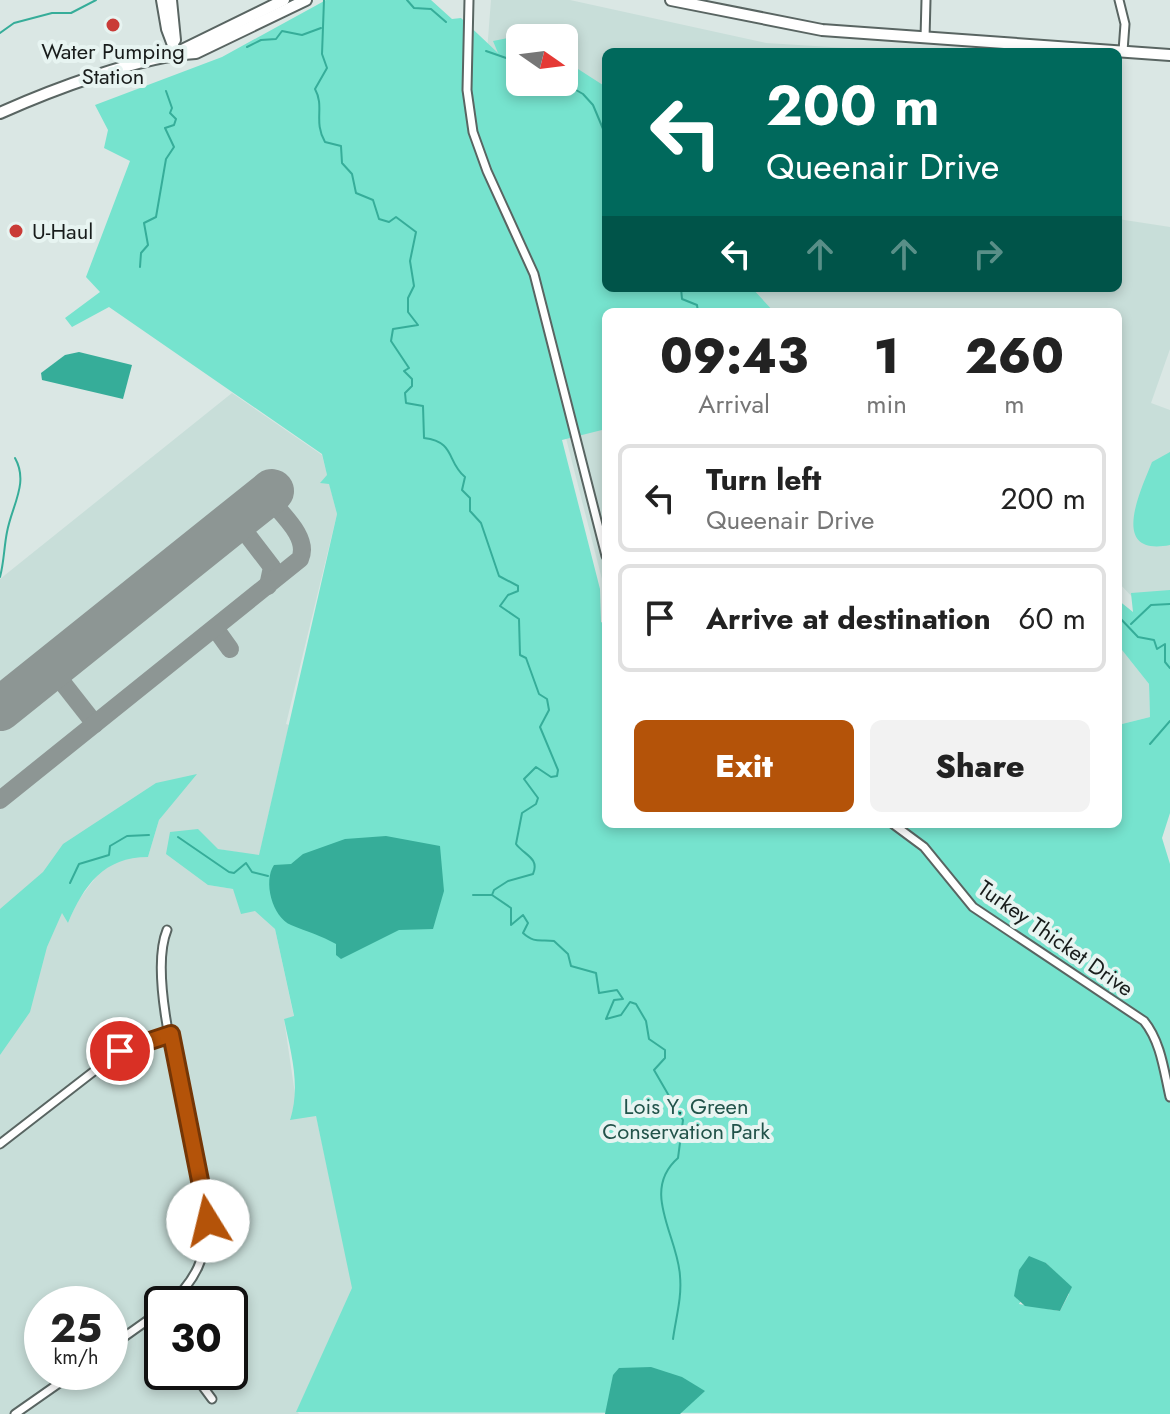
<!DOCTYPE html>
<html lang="en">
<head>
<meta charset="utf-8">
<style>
	:root { --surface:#fff; --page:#f2f2f2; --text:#222; --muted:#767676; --line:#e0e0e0; --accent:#b45309 }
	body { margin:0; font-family:Jost,sans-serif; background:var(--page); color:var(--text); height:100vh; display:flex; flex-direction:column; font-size:30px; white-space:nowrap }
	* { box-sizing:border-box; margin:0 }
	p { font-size:26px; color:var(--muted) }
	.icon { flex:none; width:44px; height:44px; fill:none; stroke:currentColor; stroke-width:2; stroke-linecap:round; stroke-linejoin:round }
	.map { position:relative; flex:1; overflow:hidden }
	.details { position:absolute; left:602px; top:308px; width:520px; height:520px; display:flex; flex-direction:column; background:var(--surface); border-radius:12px; box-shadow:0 4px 12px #0003 }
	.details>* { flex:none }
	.guide { position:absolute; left:602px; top:48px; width:520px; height:244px; border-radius:12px; box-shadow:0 4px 12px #0003; background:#00695c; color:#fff; overflow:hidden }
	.needle { width:52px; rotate:104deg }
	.fabs { position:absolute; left:506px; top:24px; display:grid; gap:16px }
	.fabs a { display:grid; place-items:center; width:72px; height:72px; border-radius:12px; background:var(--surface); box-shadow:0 4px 12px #0003; font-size:40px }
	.speed { position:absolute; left:24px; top:1286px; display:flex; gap:16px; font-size:40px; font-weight:700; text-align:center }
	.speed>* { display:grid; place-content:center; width:104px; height:104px; border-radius:50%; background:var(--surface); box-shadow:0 4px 12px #0003; line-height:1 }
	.speed small { font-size:20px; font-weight:400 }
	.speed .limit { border:4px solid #111; border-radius:12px; background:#fff; color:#111 }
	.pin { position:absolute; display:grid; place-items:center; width:68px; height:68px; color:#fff; margin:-34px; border:4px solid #fff; border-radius:50%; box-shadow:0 2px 8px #0007 }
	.me { position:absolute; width:88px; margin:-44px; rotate:351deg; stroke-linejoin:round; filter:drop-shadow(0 0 6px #0008) }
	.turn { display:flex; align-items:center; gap:28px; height:168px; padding:0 32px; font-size:36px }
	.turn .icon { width:104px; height:104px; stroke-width:2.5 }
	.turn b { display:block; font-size:56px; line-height:68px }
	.lanes { display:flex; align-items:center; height:76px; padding:0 32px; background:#0003; justify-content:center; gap:40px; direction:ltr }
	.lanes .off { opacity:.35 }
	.eta { display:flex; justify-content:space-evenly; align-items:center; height:136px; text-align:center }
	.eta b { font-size:48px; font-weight:800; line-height:56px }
	.cta { display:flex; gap:16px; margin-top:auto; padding:16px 32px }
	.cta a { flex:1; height:92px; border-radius:12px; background:var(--accent); color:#fff; font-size:32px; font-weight:800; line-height:92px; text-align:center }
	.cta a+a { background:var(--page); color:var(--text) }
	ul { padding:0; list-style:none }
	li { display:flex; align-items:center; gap:24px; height:108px; margin:0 16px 12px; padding:0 16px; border:4px solid var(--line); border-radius:12px }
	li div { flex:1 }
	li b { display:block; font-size:30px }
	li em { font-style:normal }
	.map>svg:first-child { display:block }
	.built { fill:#c8ded9; fill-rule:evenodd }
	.green { fill:#76e3ce; fill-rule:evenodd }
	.water { fill:#36ad99 }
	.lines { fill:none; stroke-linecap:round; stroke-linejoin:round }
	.stream { stroke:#36ad99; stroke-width:2 }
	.taxiway { stroke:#8d9694; stroke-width:18 }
	.runway { stroke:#8d9694; stroke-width:44 }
	.street-casing { stroke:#596562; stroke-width:11 }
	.secondary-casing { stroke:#596562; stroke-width:14 }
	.street { stroke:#fff; stroke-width:7 }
	.secondary { stroke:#fff; stroke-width:10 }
	.route-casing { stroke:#753606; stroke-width:20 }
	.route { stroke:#b45309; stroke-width:14 }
	.poi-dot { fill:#c93b37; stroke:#e7f4f1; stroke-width:3 }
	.labels { text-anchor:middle; stroke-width:8; stroke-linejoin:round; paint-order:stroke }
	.poi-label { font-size:22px; fill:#181c1b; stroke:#e7f4f1 }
	.street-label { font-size:22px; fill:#181c1b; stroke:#e7f4f1 }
	.park-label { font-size:22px; fill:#22534a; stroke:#e7f4f1 }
</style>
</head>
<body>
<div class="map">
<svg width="1170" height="1414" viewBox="0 0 1170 1414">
	<rect width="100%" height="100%" fill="#dae7e4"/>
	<g class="built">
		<path d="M491,0h79l196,43 145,9h-305v236h512v-69l52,8v122l-19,54 19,7v227l-52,-55v-270h-452l-113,-29 -68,-206zM520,38h44v44h-44z"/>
		<path d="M606,383v212l-51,-200z"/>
		<path d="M232,393l90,62 15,59 -51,210 3,1 -30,131 -41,-7 -10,36 25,4 42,40 19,88 -10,2 12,82 -6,18 26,-4 37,173 -56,123 2,3h-299v-835zM181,790l-22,30 -11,37h-20l-25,11 -26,34 -9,21 -15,-35zM42,1304h68v68h-68zM162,1304h68v68h-68z"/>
		<path d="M1118,645l31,39 1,33 -32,8z"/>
	</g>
	<g class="green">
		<path d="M326,0h105l21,19 9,-1 37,35 -5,-12 15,-3 12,5v39h44v-22l42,27v201h146l22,24h-168v117l-44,11 38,149 1,33 5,3v199h512v-99l32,-8 -1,-33 -31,-39v-45l15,12 -2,-19 39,-3v223l-8,25 8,26v550l-874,-2 56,-124 -36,-172 -26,4c11,-34 1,-67 -6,-101l10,-3 -19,-87 -20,-18 -14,3 -8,-25 -25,-4 -42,-31 4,-22 28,-3 20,20 41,6 78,-341 -8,-30 -9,-1 7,-8 -5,-21 -213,-147 -37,20 -7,-9 35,-26 -14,-15 44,-116 -26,-13 4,-18 -13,-25 127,-48zM1046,1263l14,14 9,17 -9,17 -41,-7z"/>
		<path d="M1170,452v93c-62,12 -29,-55 -18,-83z"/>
		<path d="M197,774l-38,46 -11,37c-44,0 -64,28 -80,66l-6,-10 -15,34 -17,65 -30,43v-146l43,-37 20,-28 93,-61z"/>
	</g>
	<g class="water">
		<path d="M79,352l53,13 -9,34 -81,-19 -1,-7 24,-18z"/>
		<path d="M386,836l54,10 4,45 -11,38 -34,1 -58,29 -5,-4v-11c-16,-9 -28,-12 -45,-19 -19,-8 -28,-44 -17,-60l17,-1 12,-10 42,-15z"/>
		<path d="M1029,1256l17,7 26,24 -12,24 -35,-5 -11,-10 5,-26z"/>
		<path d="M651,1367l31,10 23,14 -25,23h-75l8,-39 6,-7z"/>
	</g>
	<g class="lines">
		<g class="stream">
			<path d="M324,0l-2,54 5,14 -12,21c10,18 -2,32 10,53l16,4 1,17 10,11 4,19 17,7 6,19 10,3 7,-5 20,15 -6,29 4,25 -6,12v14l10,13 -25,4 -2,12 18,27 -5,3 8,8v7l-7,7 1,10 17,3 1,32c32,4 22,23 41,39l-3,13 8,8v13l11,12 18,53 19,10v5l-10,4 -8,11 19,13 1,36 6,3 13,36 8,5 2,11 -9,17 18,43 -1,6 -6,1 -15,-10 -12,12 14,19 -2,6 -14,9 -6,31c8,11 24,14 17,30l-25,7 -14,9 -2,5 19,13v17l12,-10 5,8 -5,10c12,11 17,6 31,8l14,13 3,12 25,7 3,20 18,-3 6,9 -9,1 -8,19 15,-4 9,-13 6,2 10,17 3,18 16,11v8l-11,12 29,50 -5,38c-38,33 0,78 2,118 2,22 -4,41 -7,63"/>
			<path d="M407,0l7,8 17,1 15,13"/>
			<path d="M0,33l14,-10 38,-10h19l25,-13"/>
			<path d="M247,47l14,-7 15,-1 6,-8 20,4 19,-7"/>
			<path d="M486,51l23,8 11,-1"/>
			<path d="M562,82l21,12 10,11 13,31"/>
			<path d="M140,267l1,-14 7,-8 -4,-22 12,-6 10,-58 8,-12 -9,-19 9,-3 2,-6 -6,-6 2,-5 -6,-17"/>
			<path d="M681,288l1,11 15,6 1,7"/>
			<path d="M0,577c4,-15 4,-30 7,-45 5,-27 22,-49 8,-74"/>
			<path d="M1118,616l20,21 16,3 3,9 8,-5v18l5,6"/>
			<path d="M1131,624l20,-19 19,-1"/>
			<path d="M1150,744l20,-23"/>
			<path d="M178,837l51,35 5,1 12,-10 6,9 16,4"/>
			<path d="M70,883l9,-19 30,-9 1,-9 17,-10 22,-1"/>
			<path d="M473,895h19"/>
		</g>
		<g class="taxiway">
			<path d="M236,520l36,47 -4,19"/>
			<path d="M215,628l15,21"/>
			<path d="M51,668l44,56"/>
			<path d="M0,800l300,-241c10,-22 -20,-46 -33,-63"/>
		</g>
		<path class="runway" d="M0,709l272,-218"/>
		<defs>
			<g id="street">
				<path d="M469,0l-2,90 6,42 14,39 47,103 72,282"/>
				<path d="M1119,0l6,24 -2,27"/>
				<path d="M925,38l1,-38"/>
				<path d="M893,824l31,23 49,60 171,114c17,21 20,50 26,76"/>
				<path d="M167,930c-24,58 34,220 41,291 -1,35 -13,61 -39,83"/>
				<path d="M0,1144l120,-93 51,-17"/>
				<path d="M152,1318l10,13"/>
				<path d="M110,1347l52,-37"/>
				<path d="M192,1372l20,27"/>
				<path d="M15,1414l60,-42"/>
			</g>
			<g id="secondary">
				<path d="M162,0l5,29 9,24"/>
				<path d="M171,0l4,40"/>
				<path d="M671,0l151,30 348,25"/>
				<path d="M178,52l106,-52"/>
				<path d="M0,113c49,-22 143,-58 196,-60l110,-53"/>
			</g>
		</defs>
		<use href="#street" class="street-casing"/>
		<use href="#secondary" class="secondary-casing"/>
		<use href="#street" class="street"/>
		<use href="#secondary" class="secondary"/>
	</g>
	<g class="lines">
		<defs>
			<path id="route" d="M120,1051l51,-17 37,187"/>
		</defs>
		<use href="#route" class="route-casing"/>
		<use href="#route" class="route"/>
	</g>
	<g class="poi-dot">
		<circle cx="113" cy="25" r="8"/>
		<circle cx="16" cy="231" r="8"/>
	</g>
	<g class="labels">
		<g class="poi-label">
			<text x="113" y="59">Water Pumping<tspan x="113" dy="25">Station</tspan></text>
			<text x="32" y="239" text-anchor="start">U-Haul</text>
		</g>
		<g class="street-label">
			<text transform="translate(1056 938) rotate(35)" y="8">Turkey Thicket Drive</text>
		</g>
		<g class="park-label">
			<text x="686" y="1114">Lois Y. Green<tspan x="686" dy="25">Conservation Park</tspan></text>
		</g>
	</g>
</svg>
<div class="fabs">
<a><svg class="needle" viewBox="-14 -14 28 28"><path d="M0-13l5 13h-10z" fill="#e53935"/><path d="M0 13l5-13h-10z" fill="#767676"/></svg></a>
</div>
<div class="speed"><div>25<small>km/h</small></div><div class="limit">30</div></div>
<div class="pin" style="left:120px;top:1051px;background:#d93025"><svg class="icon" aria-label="arrive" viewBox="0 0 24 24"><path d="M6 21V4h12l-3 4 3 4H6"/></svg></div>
<svg class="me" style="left:208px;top:1221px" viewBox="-20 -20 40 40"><circle r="19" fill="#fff"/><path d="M0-13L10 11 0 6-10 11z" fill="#b45309"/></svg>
<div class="guide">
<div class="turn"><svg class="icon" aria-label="left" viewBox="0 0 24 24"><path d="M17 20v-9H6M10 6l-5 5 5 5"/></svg><div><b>200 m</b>Queenair Drive</div></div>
<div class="lanes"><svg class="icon" aria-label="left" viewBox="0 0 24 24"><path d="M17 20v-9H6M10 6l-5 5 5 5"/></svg><svg class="icon off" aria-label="ahead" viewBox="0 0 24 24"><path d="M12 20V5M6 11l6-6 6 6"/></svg><svg class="icon off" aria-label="ahead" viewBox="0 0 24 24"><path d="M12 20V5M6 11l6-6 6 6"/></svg><svg class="icon off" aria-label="right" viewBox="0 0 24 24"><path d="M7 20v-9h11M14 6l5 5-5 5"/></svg></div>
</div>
<section class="details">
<div class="eta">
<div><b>09:43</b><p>Arrival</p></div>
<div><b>1</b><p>min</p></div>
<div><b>260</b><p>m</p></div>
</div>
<ul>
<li><svg class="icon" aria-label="left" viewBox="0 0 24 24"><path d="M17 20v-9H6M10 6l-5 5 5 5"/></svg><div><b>Turn left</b><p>Queenair Drive</p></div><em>200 m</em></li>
<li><svg class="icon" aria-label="arrive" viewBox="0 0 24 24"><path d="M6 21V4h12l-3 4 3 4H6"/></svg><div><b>Arrive at destination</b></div><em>60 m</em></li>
</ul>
<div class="cta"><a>Exit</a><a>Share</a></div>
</section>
</div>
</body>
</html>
